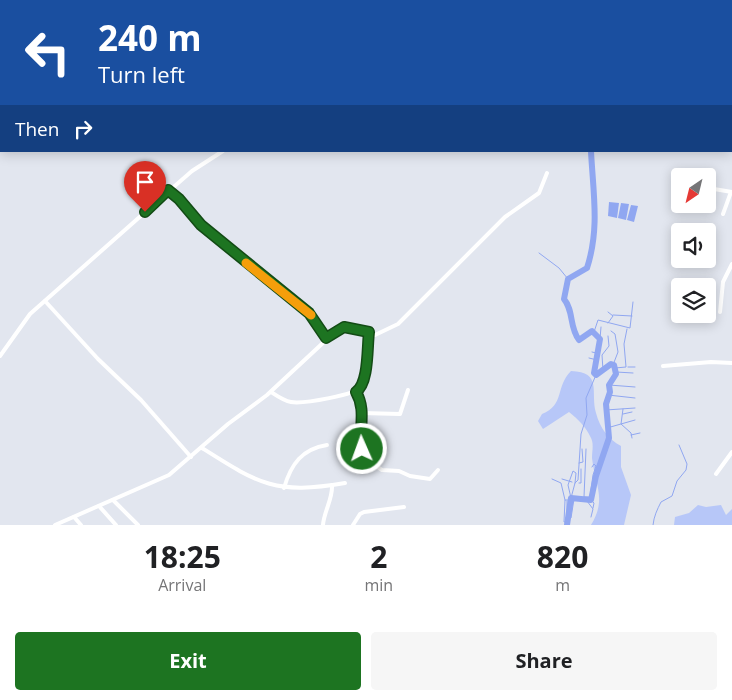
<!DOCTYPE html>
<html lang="en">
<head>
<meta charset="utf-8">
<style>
	:root { --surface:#fff; --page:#f6f6f6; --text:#202124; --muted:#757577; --accent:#1d7421 }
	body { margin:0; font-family:"Open Sans",sans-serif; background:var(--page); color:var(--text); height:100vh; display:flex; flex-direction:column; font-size:19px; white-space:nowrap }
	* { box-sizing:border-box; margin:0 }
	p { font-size:16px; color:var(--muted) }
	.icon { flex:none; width:28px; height:28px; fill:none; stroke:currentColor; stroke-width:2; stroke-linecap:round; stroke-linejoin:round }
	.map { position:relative; height:525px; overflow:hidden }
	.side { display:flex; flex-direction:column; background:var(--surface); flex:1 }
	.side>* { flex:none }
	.banner { position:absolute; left:0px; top:0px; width:732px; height:152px; box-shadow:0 2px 12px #0003; background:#1a4fa0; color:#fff; overflow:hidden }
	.needle { width:32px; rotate:215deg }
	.buttons { position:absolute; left:671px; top:168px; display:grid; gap:10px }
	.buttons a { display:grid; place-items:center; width:45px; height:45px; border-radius:5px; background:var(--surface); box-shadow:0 2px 12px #0003; font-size:25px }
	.pin { position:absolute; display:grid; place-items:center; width:42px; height:42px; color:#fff; margin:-51px -21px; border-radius:50% 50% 50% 0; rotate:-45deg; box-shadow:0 0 5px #0007 }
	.pin .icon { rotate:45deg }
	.me { position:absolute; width:55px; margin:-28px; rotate:358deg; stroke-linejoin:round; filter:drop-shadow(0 0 4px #0008) }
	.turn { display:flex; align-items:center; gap:18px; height:105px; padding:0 15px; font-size:22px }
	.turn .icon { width:65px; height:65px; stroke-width:2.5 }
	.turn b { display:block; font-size:35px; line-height:42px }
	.then { display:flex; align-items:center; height:48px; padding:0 15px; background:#0003; gap:10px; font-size:19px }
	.eta { display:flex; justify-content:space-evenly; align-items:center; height:85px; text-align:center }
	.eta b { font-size:30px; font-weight:700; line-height:35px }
	.primary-button { display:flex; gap:10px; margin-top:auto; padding:10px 15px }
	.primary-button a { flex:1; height:58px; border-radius:5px; background:var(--accent); color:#fff; font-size:20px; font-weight:700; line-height:58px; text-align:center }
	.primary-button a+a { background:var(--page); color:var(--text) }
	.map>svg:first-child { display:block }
	.green { fill:#b7c7f8 }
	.water { fill:#90a7f1 }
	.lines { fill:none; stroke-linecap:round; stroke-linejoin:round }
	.stream { stroke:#90a7f1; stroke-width:1 }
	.river { stroke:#90a7f1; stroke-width:6 }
	.street { stroke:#fff; stroke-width:4 }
	.route-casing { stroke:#134b15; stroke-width:12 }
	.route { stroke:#1d7421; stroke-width:9 }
	.slow { stroke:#f59e0b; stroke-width:9 }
</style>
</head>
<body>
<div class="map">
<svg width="732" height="525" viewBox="0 0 732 525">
	<rect width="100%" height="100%" fill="#e2e6ef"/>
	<g class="green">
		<path d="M571,371c32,1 19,21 25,42 4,15 12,26 25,33v21l10,28 -7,30h-33c16,-26 4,-40 1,-67 0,-7 2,-14 -1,-20 -5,-11 -13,-19 -22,-26l-26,17 -5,-8 4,-7c23,-9 13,-27 29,-43z"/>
		<path d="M698,505l8,2 15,-2 5,10 6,-6v16h-58l1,-8 14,-4z"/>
	</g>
	<g class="water">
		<path d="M609,202l10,1 -2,15 -9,-2z"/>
		<path d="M621,203l8,1 -3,16 -8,-2z"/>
		<path d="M631,205l7,1 -4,16 -7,-2z"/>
	</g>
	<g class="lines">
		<g class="stream">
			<path d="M529,1l1,-1"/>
			<path d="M538,1l1,-1"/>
			<path d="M542,1v-1"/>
			<path d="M539,253l20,15 9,11"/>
			<path d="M613,315l19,1"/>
			<path d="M608,323l5,-7 -5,-4"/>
			<path d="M611,331l4,3 3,18 -5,13"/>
			<path d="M594,332l4,-12 32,8 3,-26"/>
			<path d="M600,339l1,-12"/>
			<path d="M592,352l4,1"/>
			<path d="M589,358l8,2"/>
			<path d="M628,367h7"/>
			<path d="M615,368l11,-1 -2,-23 3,-15"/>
			<path d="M603,370l-1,-15 7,-9 -1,-10"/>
			<path d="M616,372l17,1"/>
			<path d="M609,385l26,2"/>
			<path d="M608,395l27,3"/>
			<path d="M623,409l-2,15 10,9 1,5"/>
			<path d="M606,410l29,-2"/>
			<path d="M623,414l9,-2"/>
			<path d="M607,428l28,-8"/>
			<path d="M631,435l9,-2"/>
			<path d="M579,463l4,-1 -1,-13"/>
			<path d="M592,467l2,-3 5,5"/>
			<path d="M552,479l9,4 4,17"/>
			<path d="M562,479l10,3"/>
			<path d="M579,483h2v-14"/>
			<path d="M571,498l4,-15 3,-3 3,-46 6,-19 -1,-17 10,-23"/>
			<path d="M571,498l-3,-13 5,-14 3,2 -1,10"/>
			<path d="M581,499l3,-2 2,-48"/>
			<path d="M591,500l3,3 -1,5"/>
			<path d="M591,517l2,-8 -9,-12h6l3,-22 3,-9"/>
			<path d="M569,518h2l3,-19"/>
			<path d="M567,521v-20"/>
			<path d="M567,522h-3l1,-22h5"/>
			<path d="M653,525c1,-9 4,-15 8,-23l11,-6 5,-15 9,-11 1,-6 -8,-19"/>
		</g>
		<g class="river">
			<path d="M519,0l1,1"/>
			<path d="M567,525l4,-27 20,2 5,-24 13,-38 -3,-34 4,-12 -1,-7 7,-11 -2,-9 -3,-1 -15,11 -2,-2 6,-34 -8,-8 -13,9c-10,-13 -5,-29 -15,-41l4,-20 19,-11c13,-40 6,-76 4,-117"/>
		</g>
		<g class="street">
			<path d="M437,0l2,1"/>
			<path d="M731,8l1,-1"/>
			<path d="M731,130l1,-2"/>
			<path d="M731,148l1,1"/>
			<path d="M708,188l24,4"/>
			<path d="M169,191l23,-20 31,-20"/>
			<path d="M723,214l8,-22"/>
			<path d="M45,301l53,58 43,41 50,57"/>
			<path d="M720,312l3,-30 9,-18"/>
			<path d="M0,356l30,-42 139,-123 10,8 22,26 108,88 17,25"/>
			<path d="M663,366l48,-4 21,1"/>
			<path d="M271,392c6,4 13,9 20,10 12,2 66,-7 71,-16 6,-13 5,-39 7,-54"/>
			<path d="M356,392l6,16 -1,35 10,20 11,7 17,1 11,5 20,3 8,-9"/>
			<path d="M362,413l38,1 8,-24"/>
			<path d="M202,448c57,36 73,47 143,35"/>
			<path d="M716,474l16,-22"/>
			<path d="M284,488c7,-24 18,-39 43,-43"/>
			<path d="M113,500l25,25"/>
			<path d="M99,506l17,19"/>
			<path d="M74,517l7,8"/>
			<path d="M55,525l114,-50 59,-51 39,-29 72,-67 5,-1 31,8 23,-11 107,-107 34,-24 8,-20"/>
			<path d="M323,525c1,-14 10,-26 9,-40"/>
			<path d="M353,525l7,-11 4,-2 40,-5"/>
		</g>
	</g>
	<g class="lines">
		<defs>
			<path id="route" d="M145,212l23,-22 11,9 22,26 108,88 17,25 18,-11 25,5c-2,16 0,51 -13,60 11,19 2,37 6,57"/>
		</defs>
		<use href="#route" class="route-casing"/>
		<use href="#route" class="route"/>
		<path class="slow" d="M246,263l65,52"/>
	</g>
</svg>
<div class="buttons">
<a><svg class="needle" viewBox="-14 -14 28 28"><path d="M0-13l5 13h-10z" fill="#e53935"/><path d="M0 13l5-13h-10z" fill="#757577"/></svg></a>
<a><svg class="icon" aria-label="sound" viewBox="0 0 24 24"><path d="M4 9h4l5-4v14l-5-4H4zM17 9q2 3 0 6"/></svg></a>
<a><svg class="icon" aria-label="layers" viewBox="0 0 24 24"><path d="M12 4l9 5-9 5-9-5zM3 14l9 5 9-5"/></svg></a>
</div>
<div class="pin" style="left:145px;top:212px;background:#d93025"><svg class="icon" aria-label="arrive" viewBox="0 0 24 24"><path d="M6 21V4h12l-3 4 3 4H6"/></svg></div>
<svg class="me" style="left:362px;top:449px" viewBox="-20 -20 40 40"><circle r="17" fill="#1d7421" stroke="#fff" stroke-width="3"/><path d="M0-11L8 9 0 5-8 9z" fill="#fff"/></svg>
<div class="banner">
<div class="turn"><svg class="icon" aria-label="left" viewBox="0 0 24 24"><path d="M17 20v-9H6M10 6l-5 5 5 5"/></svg><div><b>240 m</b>Turn left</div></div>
<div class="then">Then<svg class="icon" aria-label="right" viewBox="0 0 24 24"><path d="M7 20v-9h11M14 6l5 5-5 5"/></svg></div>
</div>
</div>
<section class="side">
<div class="eta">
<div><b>18:25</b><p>Arrival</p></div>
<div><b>2</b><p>min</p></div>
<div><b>820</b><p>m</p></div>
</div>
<div class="primary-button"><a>Exit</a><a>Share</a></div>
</section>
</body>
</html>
